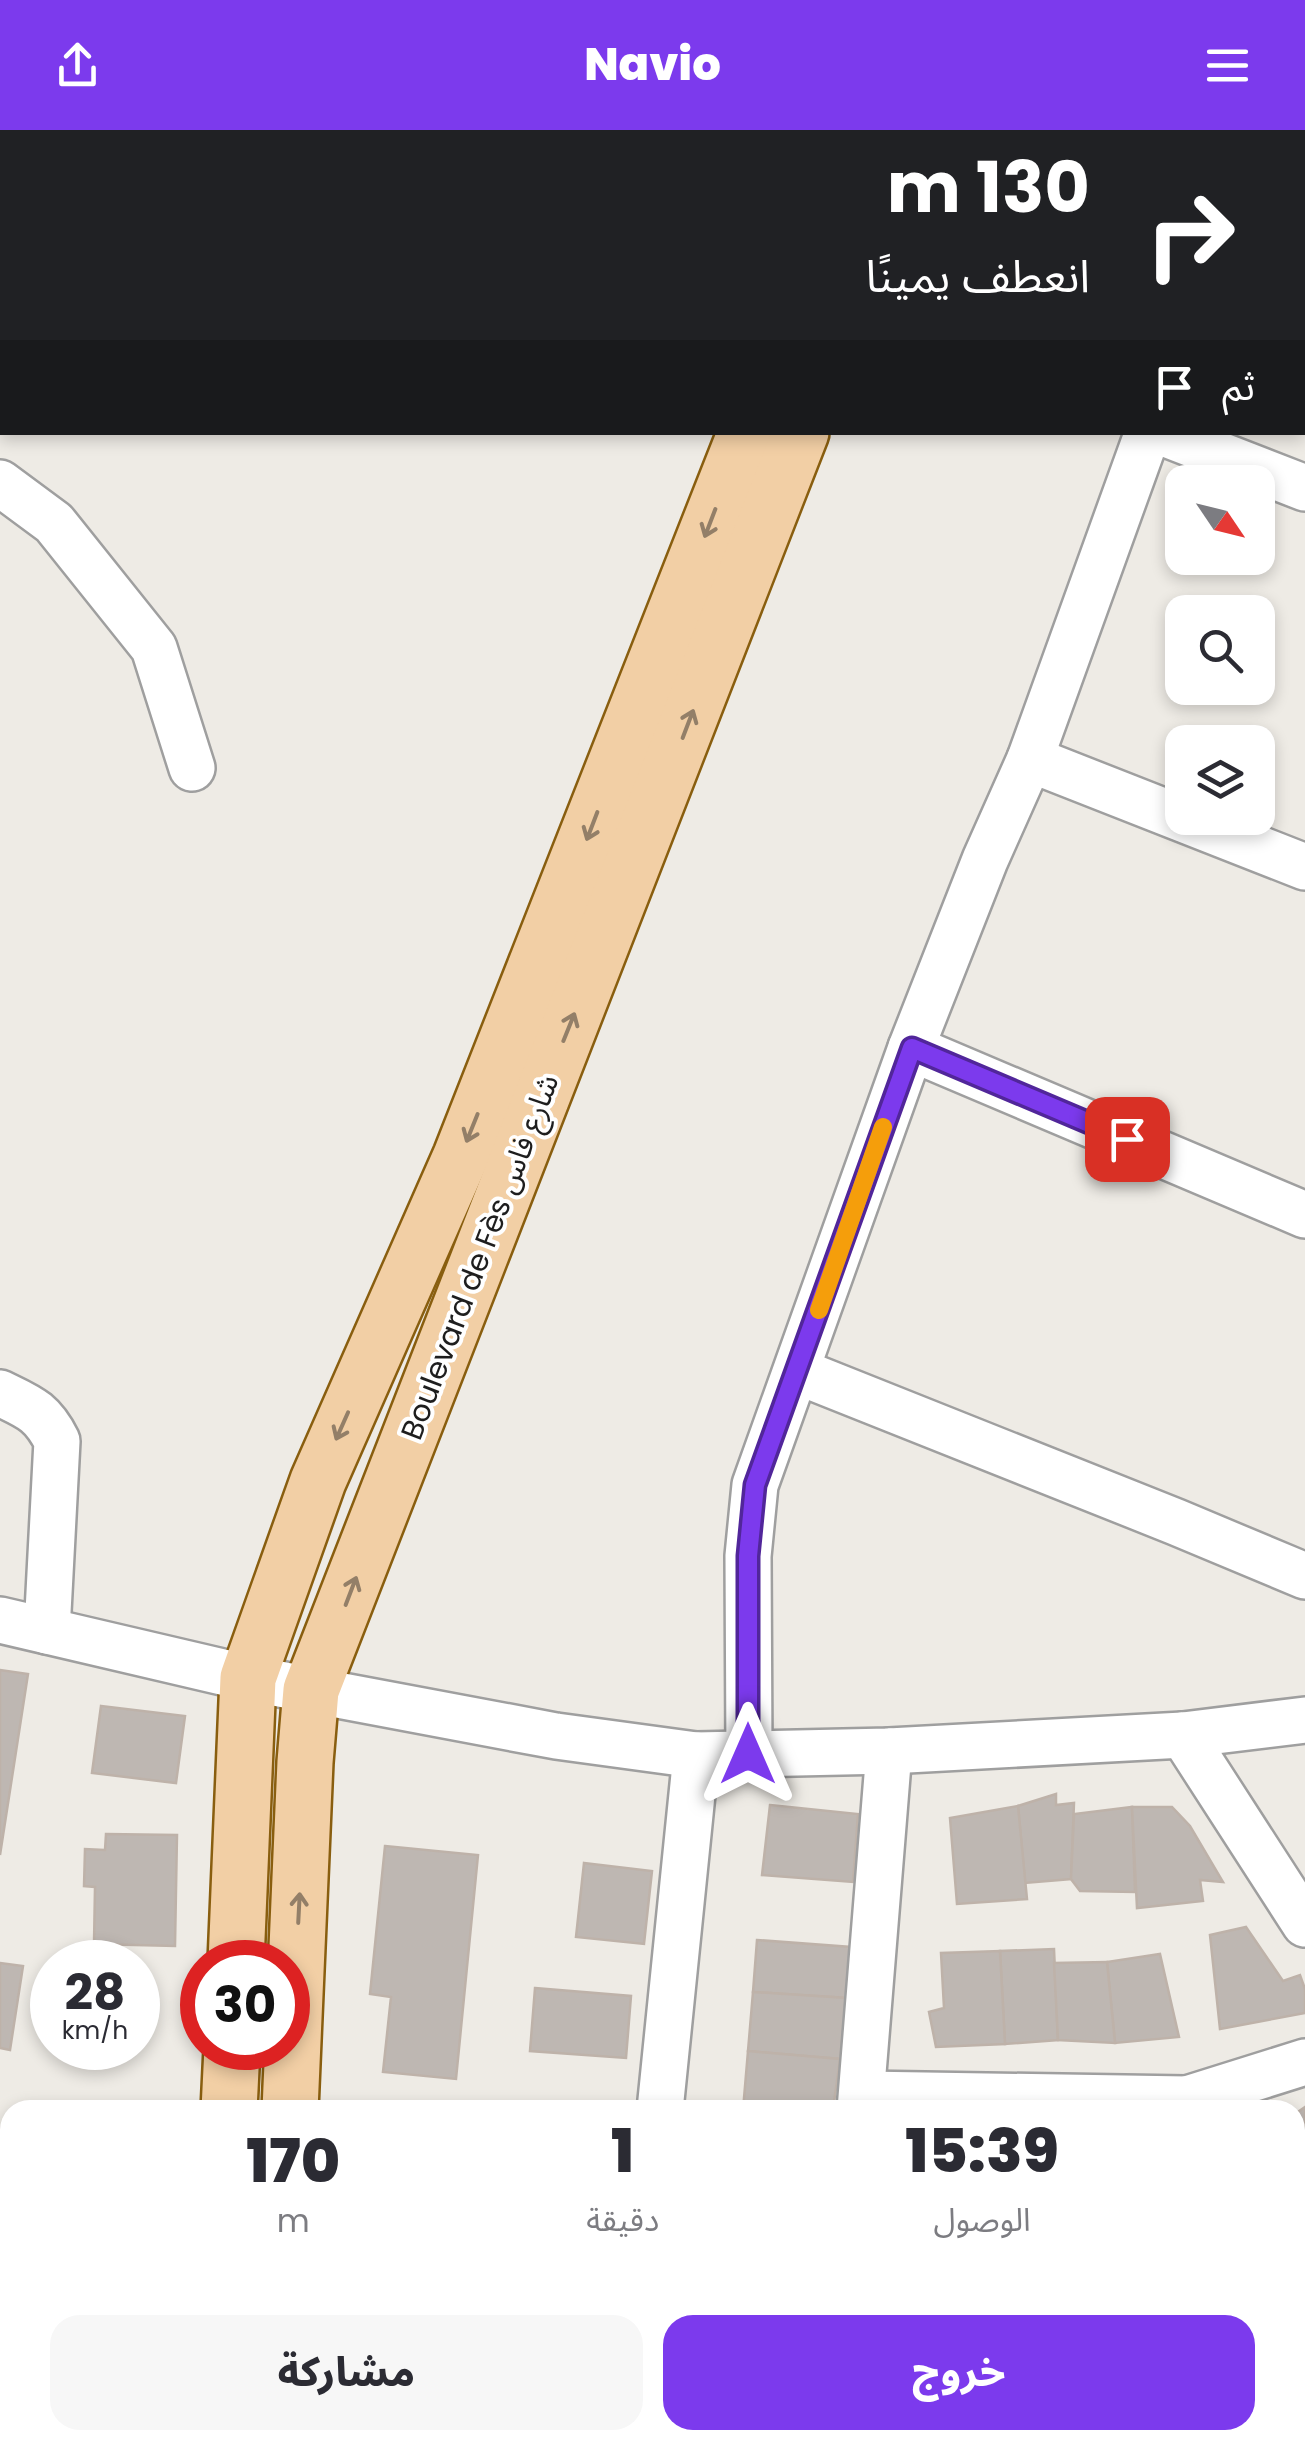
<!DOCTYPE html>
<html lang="ar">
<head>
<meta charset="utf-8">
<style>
	:root { --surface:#fff; --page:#f7f7f7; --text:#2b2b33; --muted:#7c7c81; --accent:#7c3aed }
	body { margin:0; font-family:Poppins,"Noto Sans Arabic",sans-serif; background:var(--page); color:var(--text); direction:rtl; height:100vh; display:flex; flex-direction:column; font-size:38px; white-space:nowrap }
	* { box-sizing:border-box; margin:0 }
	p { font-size:32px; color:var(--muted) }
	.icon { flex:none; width:55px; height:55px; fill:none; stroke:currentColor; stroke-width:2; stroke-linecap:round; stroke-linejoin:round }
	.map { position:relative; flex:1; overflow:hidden; direction:ltr }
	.details { position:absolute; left:0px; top:1970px; width:1305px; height:350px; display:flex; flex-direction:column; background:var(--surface); border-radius:30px 30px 0 0; box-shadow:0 5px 15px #0003; direction:rtl }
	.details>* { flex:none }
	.banner { position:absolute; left:0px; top:0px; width:1305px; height:305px; box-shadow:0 5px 15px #0003; direction:rtl; background:#202124; color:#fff; overflow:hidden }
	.needle { width:65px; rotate:125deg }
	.tools { position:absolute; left:1165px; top:335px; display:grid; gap:20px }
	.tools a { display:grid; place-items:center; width:110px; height:110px; border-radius:20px; background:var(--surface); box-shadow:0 5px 15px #0003; font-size:50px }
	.speed { position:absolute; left:30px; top:1810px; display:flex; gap:20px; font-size:50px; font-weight:700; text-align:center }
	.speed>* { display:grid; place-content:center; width:130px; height:130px; border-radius:50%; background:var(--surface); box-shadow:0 5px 15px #0003; line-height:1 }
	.speed small { font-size:25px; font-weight:400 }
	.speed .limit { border:15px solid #d22; background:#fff; color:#111 }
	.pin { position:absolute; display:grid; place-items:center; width:85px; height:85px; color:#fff; margin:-42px; border-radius:20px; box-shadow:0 5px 15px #0006 }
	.me { position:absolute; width:110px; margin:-55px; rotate:0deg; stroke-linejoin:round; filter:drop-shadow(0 0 8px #0008) }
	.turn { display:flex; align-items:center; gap:35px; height:210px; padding:0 50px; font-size:45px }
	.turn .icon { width:130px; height:130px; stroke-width:2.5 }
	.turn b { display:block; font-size:70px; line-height:85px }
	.then { display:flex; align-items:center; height:95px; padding:0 50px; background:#0003; gap:20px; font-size:38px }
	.eta { display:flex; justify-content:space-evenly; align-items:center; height:170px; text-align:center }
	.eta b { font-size:60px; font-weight:800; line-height:70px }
	.button { display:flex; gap:20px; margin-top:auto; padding:20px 50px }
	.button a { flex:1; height:115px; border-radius:30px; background:var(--accent); color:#fff; font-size:40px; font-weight:800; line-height:115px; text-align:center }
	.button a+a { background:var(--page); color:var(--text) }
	header { display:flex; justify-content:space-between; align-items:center; height:130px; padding:0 50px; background:var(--accent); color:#fff; font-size:45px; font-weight:800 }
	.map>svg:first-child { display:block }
	.building { fill:#beb7b2; stroke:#beb2a9; stroke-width:2.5 }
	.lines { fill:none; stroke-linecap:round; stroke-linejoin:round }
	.minor-casing { stroke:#9f9f9f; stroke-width:50 }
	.major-casing { stroke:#895e0f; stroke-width:60 }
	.minor { stroke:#fff; stroke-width:45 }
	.major { stroke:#f2cfa5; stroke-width:55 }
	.oneway { stroke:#937f68 }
	.route-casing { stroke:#51269a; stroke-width:25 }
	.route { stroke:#7c3aed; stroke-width:18 }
	.slow { stroke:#f59e0b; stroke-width:18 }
	.labels { text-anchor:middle; stroke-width:8; stroke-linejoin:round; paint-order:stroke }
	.street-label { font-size:30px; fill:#1e1e1e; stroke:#fff }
</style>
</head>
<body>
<header><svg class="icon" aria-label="menu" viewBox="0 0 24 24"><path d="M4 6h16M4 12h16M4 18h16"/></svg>Navio<svg class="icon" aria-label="share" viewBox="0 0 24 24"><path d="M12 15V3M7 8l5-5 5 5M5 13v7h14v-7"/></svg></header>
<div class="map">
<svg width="1305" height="2320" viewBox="0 0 1305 2320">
	<rect width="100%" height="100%" fill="#eeebe5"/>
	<g class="building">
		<path d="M0,1540l28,4 -28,181z"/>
		<path d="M101,1576l84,10 -9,67 -84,-10z"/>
		<path d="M1056,1664v11l18,-2 -3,76 -46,4 -7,-77z"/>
		<path d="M770,1675l88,9 -5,68 -91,-7z"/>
		<path d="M1018,1676l9,93 -70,5 -7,-86z"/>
		<path d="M1132,1677l3,85 -55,-1 -9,-12 3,-65z"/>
		<path d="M1132,1677h40l18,19 33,56 -23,-2 3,21 -66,7z"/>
		<path d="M106,1704l71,1 -2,111 -81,-2 1,-57 -11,-1 1,-37 20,1z"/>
		<path d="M385,1716l93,9 -22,224 -73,-7 8,-75 -21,-3z"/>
		<path d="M584,1733l68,8 -8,73 -68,-7z"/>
		<path d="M1246,1797l37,54 17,-6 5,14v24l-85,16 -10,-94z"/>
		<path d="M757,1810l94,7 -4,51 -94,-6z"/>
		<path d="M1054,1819l4,91 -53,4 -5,-93z"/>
		<path d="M1000,1821l5,93 -69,3 -7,-35 15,-4 -3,-55z"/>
		<path d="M1160,1824l19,83 -64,6 -8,-81z"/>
		<path d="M1107,1832l8,81 -57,-3 -4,-77z"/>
		<path d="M0,1833l23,3 -13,84 -10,-2z"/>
		<path d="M535,1858l96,8 -5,62 -96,-7z"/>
		<path d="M753,1862l94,6 -7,61 -92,-8z"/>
		<path d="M748,1921l92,8 -7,51h-90z"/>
		<path d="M1305,1977v42l-10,-12v-23z"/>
		<path d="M1295,2007l10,12v81l-10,12z"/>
		<path d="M1305,2206v49l-10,-3v-28z"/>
		<path d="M1295,2252l10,3v65h-41l2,-10h29z"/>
		<path d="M1140,2310h71l-1,10h-39z"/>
	</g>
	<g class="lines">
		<defs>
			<g id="minor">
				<path d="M354,0l8,2"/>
				<path d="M1161,302l144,56"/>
				<path d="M0,353l54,40 100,125 38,120"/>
				<path d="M1030,629l275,108"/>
				<path d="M911,918l394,167"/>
				<path d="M797,1241l379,151 129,54"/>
				<path d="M0,1263c29,14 42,18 57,48l-10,190"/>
				<path d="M0,1490l248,58 63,12 245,46 140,19 193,-4 294,-16 122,-15"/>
				<path d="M1183,1605l122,189"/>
				<path d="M749,1624l-1,-198 7,-71 156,-437 74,-188 45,-101 118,-327"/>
				<path d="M863,1964l324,5"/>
				<path d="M660,1980l36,-355"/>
				<path d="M860,1980l29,-359"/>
				<path d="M1182,1980l5,-11 118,-37"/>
				<path d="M0,2315l81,5"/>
				<path d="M625,2320l1,-10"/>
				<path d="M811,2320l1,-10"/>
				<path d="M1054,2320l2,-10"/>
			</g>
			<g id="major">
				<path d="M866,2l1,-2"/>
				<path d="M924,2l1,-2"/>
				<path d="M236,1832l12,-284 70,-197 143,-325 285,-724"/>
				<path d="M229,1980l3,-62"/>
				<path d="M290,1980l15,-348 6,-72 490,-1258"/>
				<path d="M294,2310l4,10"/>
				<path d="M209,2320l4,-10"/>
			</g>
		</defs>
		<use href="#minor" class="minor-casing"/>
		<use href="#major" class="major-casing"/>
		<use href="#minor" class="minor"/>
		<use href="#major" class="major"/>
	</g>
	<defs><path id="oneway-shaft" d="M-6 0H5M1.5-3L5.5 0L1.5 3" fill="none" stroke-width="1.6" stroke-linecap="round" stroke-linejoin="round" transform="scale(2.5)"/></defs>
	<g class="oneway">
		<use href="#oneway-shaft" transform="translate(710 393) rotate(111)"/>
		<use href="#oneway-shaft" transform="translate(688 594) rotate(-69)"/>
		<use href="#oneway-shaft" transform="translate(592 696) rotate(111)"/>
		<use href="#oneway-shaft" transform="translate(569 897) rotate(-68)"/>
		<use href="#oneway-shaft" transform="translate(472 998) rotate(112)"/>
		<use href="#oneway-shaft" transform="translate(342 1296) rotate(114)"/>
		<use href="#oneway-shaft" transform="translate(351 1461) rotate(-69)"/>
		<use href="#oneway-shaft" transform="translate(299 1778) rotate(-87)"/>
	</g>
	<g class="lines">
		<defs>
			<path id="route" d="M748,1624v-198l7,-71 157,-437 215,91"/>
		</defs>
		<use href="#route" class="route-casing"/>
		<use href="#route" class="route"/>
		<path class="slow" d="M819,1180l64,-183"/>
	</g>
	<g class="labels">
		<g class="street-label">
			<text transform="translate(480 1127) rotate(-69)" y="10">Boulevard de Fès شارع فاس</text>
		</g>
	</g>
</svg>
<div class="tools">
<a><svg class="needle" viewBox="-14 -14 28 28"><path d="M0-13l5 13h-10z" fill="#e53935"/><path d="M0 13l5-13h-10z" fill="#7c7c81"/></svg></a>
<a><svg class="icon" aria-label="search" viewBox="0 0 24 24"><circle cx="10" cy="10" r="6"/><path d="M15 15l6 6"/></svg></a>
<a><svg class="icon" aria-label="layers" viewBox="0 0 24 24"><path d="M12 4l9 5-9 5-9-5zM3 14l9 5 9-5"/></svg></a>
</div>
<div class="speed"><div>28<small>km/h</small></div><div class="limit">30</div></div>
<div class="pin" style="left:1127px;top:1009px;background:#d93025"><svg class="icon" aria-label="arrive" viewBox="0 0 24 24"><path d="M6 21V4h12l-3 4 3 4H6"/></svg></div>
<svg class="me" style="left:748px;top:1624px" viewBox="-20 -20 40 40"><path d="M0-17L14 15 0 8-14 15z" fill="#7c3aed" stroke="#fff" stroke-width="4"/></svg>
<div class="banner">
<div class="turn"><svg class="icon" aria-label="right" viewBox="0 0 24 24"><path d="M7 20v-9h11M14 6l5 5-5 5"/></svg><div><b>130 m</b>انعطف يمينًا</div></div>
<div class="then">ثم<svg class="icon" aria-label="arrive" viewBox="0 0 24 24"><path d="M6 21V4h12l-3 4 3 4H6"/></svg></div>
</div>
<section class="details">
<div class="eta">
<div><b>15:39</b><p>الوصول</p></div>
<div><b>1</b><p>دقيقة</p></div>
<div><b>170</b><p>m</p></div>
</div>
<div class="button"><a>خروج</a><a>مشاركة</a></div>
</section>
</div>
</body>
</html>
